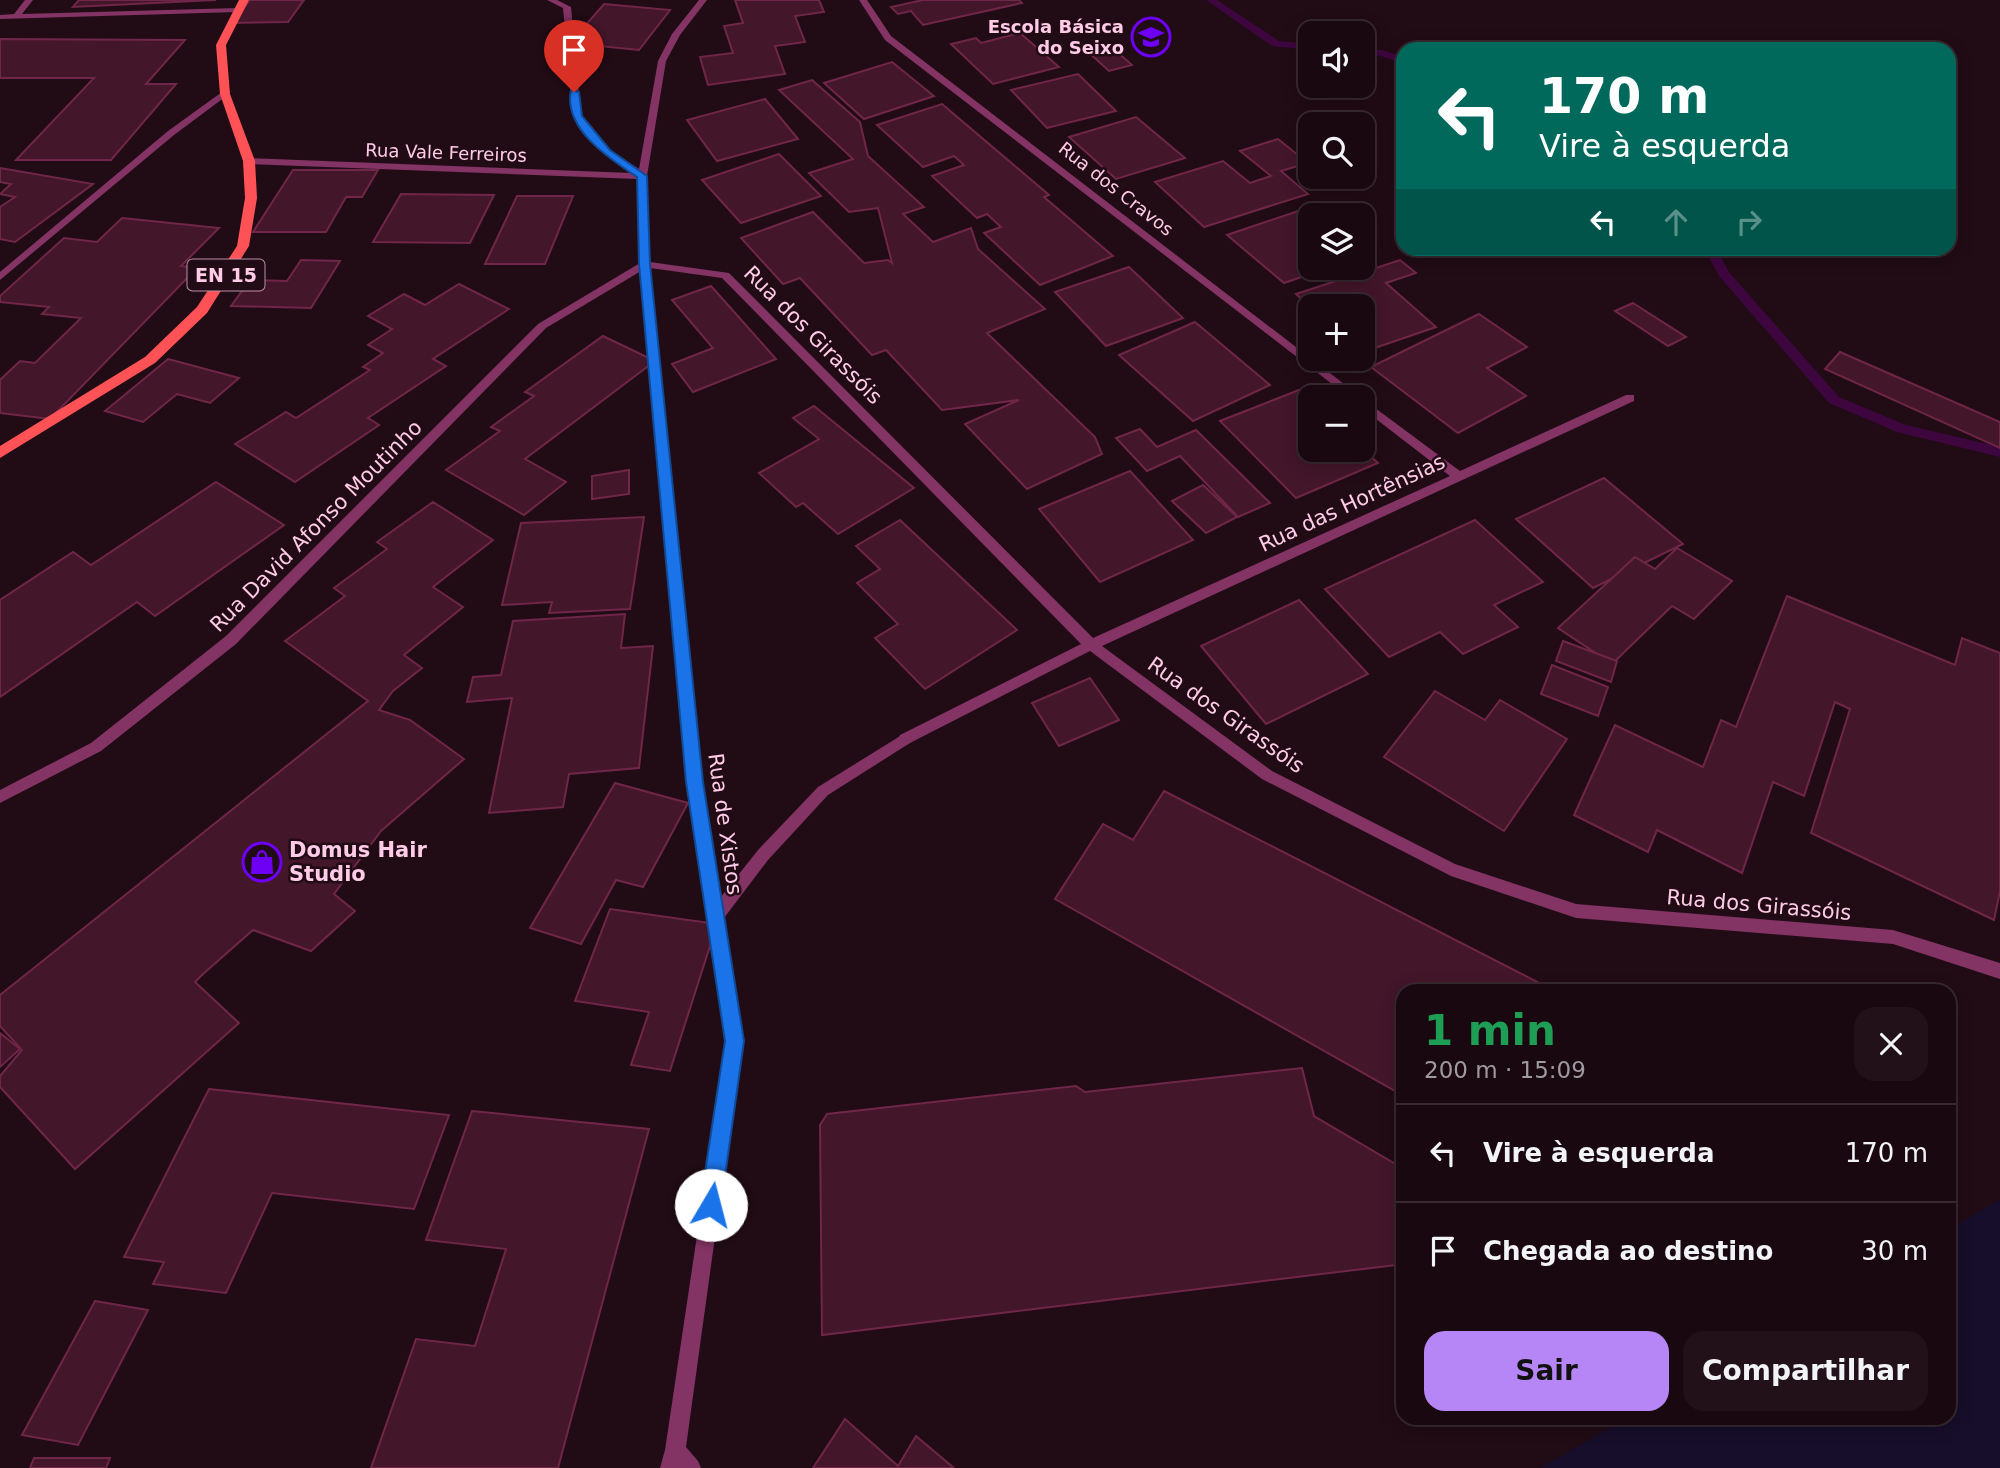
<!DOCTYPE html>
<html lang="pt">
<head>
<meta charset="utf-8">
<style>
	:root { --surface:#190810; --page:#221119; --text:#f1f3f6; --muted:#9f9a9f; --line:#372930; --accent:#b686f6 }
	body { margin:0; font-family:"DejaVu Sans",sans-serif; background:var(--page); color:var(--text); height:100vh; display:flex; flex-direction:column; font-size:26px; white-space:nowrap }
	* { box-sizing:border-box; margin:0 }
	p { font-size:23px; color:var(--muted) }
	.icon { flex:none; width:38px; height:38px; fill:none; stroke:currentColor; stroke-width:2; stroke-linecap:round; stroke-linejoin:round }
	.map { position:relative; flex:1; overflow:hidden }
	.details { position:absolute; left:1396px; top:984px; width:560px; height:441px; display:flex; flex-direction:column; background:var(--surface); border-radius:21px; box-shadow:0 4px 18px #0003,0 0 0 2px var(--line) }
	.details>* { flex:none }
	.banner { position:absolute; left:1396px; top:42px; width:560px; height:214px; border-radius:21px; box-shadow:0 4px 18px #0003,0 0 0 2px var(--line); background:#00695c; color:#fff; overflow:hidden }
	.buttons { position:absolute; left:1298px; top:21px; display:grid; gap:14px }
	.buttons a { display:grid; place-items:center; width:77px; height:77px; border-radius:14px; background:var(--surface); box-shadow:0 4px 18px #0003,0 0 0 2px var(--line); font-size:35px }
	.pin { position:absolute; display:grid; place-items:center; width:60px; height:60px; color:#fff; margin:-72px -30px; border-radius:50% 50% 50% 0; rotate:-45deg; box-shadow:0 0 7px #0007 }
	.pin .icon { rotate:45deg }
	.me { position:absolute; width:77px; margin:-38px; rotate:8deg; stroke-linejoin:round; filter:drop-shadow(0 0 5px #0008) }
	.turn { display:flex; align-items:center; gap:24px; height:147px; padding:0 28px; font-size:32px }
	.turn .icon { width:91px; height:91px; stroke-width:2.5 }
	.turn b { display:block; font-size:49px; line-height:60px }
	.lanes { display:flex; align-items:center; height:66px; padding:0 28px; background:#0003; justify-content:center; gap:35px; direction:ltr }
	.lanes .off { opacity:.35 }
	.round { display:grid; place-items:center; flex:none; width:74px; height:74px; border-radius:21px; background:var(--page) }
	.head { display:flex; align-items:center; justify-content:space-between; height:119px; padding:0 28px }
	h1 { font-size:42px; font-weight:700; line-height:52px; color:#1e9e55 }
	.cta { display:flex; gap:14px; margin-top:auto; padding:14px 28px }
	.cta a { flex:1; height:80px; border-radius:21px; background:var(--accent); color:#111; font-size:28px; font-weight:700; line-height:80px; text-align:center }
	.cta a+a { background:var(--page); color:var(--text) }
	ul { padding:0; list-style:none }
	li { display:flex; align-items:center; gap:21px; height:98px; padding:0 28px; border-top:2px solid var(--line) }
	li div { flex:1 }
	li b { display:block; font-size:26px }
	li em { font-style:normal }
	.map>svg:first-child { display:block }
	.green { fill:#170e2b }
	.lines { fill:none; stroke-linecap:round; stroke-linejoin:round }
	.stream { fill:#3e063f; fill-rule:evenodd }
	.building { fill:#43162a; stroke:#702648; stroke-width:2 }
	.pedestrian { fill:#833364; fill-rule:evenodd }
	.minor { fill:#833364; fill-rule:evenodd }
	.primary { fill:#ff5256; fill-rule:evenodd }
	.route { fill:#1a73e8; stroke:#114b97; stroke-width:2 }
	.labels { text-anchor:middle; stroke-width:5; stroke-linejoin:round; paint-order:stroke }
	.far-poi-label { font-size:18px; font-weight:bold; fill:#ffcbe7; stroke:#210b15; text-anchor:end }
	.far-street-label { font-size:18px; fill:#ffcbe7; stroke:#210b15 }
	.shield { fill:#210b15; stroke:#bc91a8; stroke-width:2 }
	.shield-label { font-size:19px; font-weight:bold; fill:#ffcbe7 }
	.street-label { font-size:21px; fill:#ffcbe7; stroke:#210b15 }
	.poi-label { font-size:21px; font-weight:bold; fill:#ffcbe7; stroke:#210b15; text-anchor:start }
</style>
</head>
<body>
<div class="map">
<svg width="2000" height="1468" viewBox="0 0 2000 1468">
	<rect width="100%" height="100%" fill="#210b15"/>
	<path class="green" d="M2000,1199v269h-460l87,-50h323v-189z"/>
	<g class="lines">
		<g class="stream">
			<path d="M1206,0h11l62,41 32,3v6l-39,-4z"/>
			<path d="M1363,49l19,1 22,7v7l-23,-8 -18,-1z"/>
			<path d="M1704,248h12l13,24 110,125 67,28 94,22v10l-103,-25 -68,-29 -110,-127z"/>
		</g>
	</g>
	<g class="building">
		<path d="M79,0h137l-143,7z"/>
		<path d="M250,0h54l-16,22 -56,1z"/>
		<path d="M735,0h84l5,12 -29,4 10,26 -30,4 10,28 -77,11 -8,-28 33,-4 -9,-27 19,-3z"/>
		<path d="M923,0h96l3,3 -99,22 -12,-14 -13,3 -7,-7z"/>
		<path d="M604,4l66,6 -31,40 -50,-5 7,-9 -19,-1z"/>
		<path d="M1020,33l39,34 -66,17 -42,-40 25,-6 5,5z"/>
		<path d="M0,39l185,1 -39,44h30l-65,76h-95l78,-82h-94z"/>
		<path d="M1108,44l24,21 -23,6 -23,-21z"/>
		<path d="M892,62l42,34 -70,23 -40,-36z"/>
		<path d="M1078,74l38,37 -69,17 -36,-38z"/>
		<path d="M812,80l48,42 8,34 56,51 -21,7 30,28 38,-14 7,21 67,60 -58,24 108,104 7,17 -75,35 -62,-65 54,-24 -77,10 -56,-60 -14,5 -72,-77 -17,6 -42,-46 72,-26 51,51 24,-3 4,3 -14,-55 -29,4 -40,-39 44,-14 -74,-69z"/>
		<path d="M765,99l33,40 -81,22 -30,-41z"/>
		<path d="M942,104l107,91 -5,2 69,59 -73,29 -56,-52 17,-6 -14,-13 -10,4 -45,-42 32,-11 -10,-9 -31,11 -46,-42z"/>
		<path d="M1136,117l49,41 -69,21 -47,-42z"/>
		<path d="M1278,139l30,24 -27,8 27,23 -104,33 -49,-45 68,-21 27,22 21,-7 -31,-25z"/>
		<path d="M779,154l42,42 -80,27 -39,-43z"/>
		<path d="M0,168l93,16 -78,58 -15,-3v-32l15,-10 -15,-3 11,-10 -11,-2z"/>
		<path d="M293,170h85l-16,27h-16l-20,35h-73z"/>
		<path d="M401,194l93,1 -24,48 -97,-1z"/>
		<path d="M517,196h56l-28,68h-60z"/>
		<path d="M1301,210l10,7v51h16l-43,15 -57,-48z"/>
		<path d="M122,218l97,10 -38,38 16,2 -147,151 -50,-6v-33l20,-19 15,2 46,-45 -39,-4 7,-7 -49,-5v-6l64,-58 33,4z"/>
		<path d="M301,260l39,1 -29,47 -80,-2 19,-26 37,1z"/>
		<path d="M1400,260l16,13 -30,10 50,44 -73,25v-46l-52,2 -15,-14z"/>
		<path d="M1129,267l54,51 -77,28 -51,-54z"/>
		<path d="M459,284l50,25 -76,50 13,7 -78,52 11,7 -84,57 -60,-38 51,-32 10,6 74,-48 -7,-3 20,-14 -15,-8 24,-16 -24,-13 36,-22 21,11z"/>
		<path d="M711,286l65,73 -83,33 -21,-28 41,-16 -41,-48z"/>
		<path d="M1633,303l53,34 -18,9 -53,-35z"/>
		<path d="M1479,314l48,33 -40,21 39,28 -68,37 -87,-66z"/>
		<path d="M1195,322l75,63 -77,36 -74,-66z"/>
		<path d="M603,336l52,25 -130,98 41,23 -42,33 -78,-45 54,-39 -9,-4 43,-31 -9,-4z"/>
		<path d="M1840,352l160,70v26l-175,-79z"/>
		<path d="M168,359l71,19 -29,25 -33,-9 -34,28 -38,-11z"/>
		<path d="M1299,390l12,10v50h52l15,13 -82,35 -76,-77z"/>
		<path d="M814,406l100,82 -76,46 -35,-31 -7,4 -37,-34 60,-34 -26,-21z"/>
		<path d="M1140,429l17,18 39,-17 74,73 -32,14 -58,-61 -33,15 -31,-33z"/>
		<path d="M629,470v24l-37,5v-23z"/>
		<path d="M1130,471l63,69 -93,42 -61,-73z"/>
		<path d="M1604,478l79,66 -90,44 -77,-69z"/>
		<path d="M216,482l68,43 -129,91 -18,-14 -137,95v-97l73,-48 18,13z"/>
		<path d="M1203,485l34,32 -31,16 -34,-32z"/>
		<path d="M433,502l60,38 -60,47 30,20 -59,48 18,13 -29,23 -14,19 31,10 54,39 -83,72 -47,63 21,17 -44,40 -58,-21 -50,44 -8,8 44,41 -164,146 -75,-82v-11l22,-26 -22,-24v-31l368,-294 -83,-60 60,-45 -11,-8 53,-39 -10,-7z"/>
		<path d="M644,517l-14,92 -81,4 3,-11 -50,3 19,-82z"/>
		<path d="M900,520l117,110 -92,59 -50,-51 23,-14 -41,-41 23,-14 -24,-23z"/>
		<path d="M1475,520l68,62 -49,23 24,22 -55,27 -23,-22 -51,25 -64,-68z"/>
		<path d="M1677,548l55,33 -38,38 -22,-13 -60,58 -54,-36 77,-71 20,12z"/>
		<path d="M1787,596l168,69 7,-27 38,15v238l-6,29 -183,-87 39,-124 -15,-7 -31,94 -31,-14 -31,91 -85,-43 -9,22 -74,-37 41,-90 88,42 18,-47 15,7z"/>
		<path d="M1299,600l69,74 -102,50 -65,-78z"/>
		<path d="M625,614l-4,34 32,-2 -14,122 -70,6 -6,33 -74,6 23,-115 -45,4 6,-25 28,-2 12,-54z"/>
		<path d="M1563,641l54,20 -6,21 -55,-21z"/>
		<path d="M1552,665l56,22 -10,29 -57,-22z"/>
		<path d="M1090,678l29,42 -60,26 -27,-43z"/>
		<path d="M1435,691l50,29 15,-20 67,39 -63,92 -120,-74z"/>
		<path d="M615,783l73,20 -45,84 -27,-7 -35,64 -51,-16z"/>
		<path d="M1164,791l389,199h-149v106l-349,-197 48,-75 30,16z"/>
		<path d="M610,909l107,15 -47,147 -39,-6 18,-53 -74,-11z"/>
		<path d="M0,1033l20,16 -20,18z"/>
		<path d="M1302,1068l12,48 90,53v95l-582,71 -2,-210 7,-11 249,-28 9,6z"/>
		<path d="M209,1089l240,26 -35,94 -142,-16 -46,100 -73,-9 11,-22 -40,-5z"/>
		<path d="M472,1111l177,18 -91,339h-187l45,-129 59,7 31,-97 -80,-9z"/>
		<path d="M95,1301l53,9 -70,135 -56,-10z"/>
		<path d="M845,1419l53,47 18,-30 38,32h-141z"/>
		<path d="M34,1458h76l-4,10h-76z"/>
	</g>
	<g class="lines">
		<path class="pedestrian" d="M905,733l5,2 2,4 -2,4 -82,52 -60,65 -47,62 -6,2 -6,-2 -2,-5 2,-5 49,-62 60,-63z"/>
		<g class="minor">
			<path d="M25,0h8l-11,14 216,-6 4,2 -4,2 -238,7v-4l14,-1z"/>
			<path d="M547,0h10l14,7 10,109 29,34 29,19 19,-108 14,-27 27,-34h8l-27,35 -14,26 -19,115 3,86 79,11 364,365 357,-162 -87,-67v-10l97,72 166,-76h8v6l-532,245 170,125 183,93 121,40 317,26 107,33v16l-107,-35 -317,-26 -125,-42 -189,-97 -172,-128 -180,92h-10l-2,-4 2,-4 181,-91 -359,-366 -72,-10 51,514 41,259 -56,406 12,14 3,7h-41l5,-18 61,-409 -39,-259 -46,-511 -95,57 -310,316 -135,107 -101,52v-13l91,-47 135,-107 312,-312 102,-61 -3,-84 -388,-15 -5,-3 5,-3 383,15 -28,-19 -31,-38 -10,-108z"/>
			<path d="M859,0h8l24,36 470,361h-12l-464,-357z"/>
			<path d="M222,92l7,2 -55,41 -174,145v-8l168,-141z"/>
		</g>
		<path class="primary" d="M239,0h10l-23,45 4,49 25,67 2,37 -8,48 -42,67 -52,50 -155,95v-12l145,-89 52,-50 40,-61 8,-48 -2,-37 -23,-67 -4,-49z"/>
	</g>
	<path class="route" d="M571,90l8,2 3,24 28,34 37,26 3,88 53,518 41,259 -23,164 -3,7 -7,3 -8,-3 -3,-7 25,-164 -39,-259 -47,-518 -2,-87c-28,-19 -74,-48 -66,-87z"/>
	<defs>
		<symbol id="school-ring" viewBox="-11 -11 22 22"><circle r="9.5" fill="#210b15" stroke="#6f00f6" stroke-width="1.5"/><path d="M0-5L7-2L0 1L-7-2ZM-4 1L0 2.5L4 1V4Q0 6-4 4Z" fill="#6f00f6"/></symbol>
		<symbol id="shop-ring" viewBox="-11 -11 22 22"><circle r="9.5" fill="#210b15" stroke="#6f00f6" stroke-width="1.5"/><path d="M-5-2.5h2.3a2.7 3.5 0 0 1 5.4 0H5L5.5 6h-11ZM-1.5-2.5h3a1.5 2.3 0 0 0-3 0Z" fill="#6f00f6"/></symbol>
	</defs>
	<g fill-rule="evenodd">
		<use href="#school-ring" x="1129" y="15" width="44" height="44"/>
		<use href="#shop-ring" x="240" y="840" width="44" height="44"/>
	</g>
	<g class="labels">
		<g class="far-poi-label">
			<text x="1124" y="33">Escola Básica<tspan x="1124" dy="21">do Seixo</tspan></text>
		</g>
		<g class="far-street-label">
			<text transform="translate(446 153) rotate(2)" y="6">Rua Vale Ferreiros</text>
			<text transform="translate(1116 189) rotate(38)" y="6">Rua dos Cravos</text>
		</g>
		<rect class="shield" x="187.5" y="259.5" width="77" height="31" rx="5"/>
		<g class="shield-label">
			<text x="226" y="282">EN 15</text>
		</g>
		<g class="street-label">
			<text transform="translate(813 335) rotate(45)" y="7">Rua dos Girassóis</text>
			<text transform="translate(1352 503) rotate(-25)" y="7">Rua das Hortênsias</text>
			<text transform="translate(316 526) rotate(-45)" y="7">Rua David Afonso Moutinho</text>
			<text transform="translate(1226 715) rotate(35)" y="7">Rua dos Girassóis</text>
			<text transform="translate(725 824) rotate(82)" y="7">Rua de Xistos</text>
			<text transform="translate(1759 905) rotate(5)" y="7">Rua dos Girassóis</text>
		</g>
		<g class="poi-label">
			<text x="289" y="857">Domus Hair<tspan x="289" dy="24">Studio</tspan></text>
		</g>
	</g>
</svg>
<div class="buttons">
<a><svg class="icon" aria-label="sound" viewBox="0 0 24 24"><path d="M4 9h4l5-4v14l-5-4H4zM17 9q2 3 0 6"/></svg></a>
<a><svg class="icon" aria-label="search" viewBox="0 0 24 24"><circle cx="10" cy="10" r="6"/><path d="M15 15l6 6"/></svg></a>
<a><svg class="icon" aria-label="layers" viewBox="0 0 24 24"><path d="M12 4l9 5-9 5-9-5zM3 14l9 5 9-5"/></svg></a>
<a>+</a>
<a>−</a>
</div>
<div class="pin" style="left:574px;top:92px;background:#d93025"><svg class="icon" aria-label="arrive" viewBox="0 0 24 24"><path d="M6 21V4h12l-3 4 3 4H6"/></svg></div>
<svg class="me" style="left:711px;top:1205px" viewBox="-20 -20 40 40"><circle r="19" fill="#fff"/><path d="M0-13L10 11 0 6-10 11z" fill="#1a73e8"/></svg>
<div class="banner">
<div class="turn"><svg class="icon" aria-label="left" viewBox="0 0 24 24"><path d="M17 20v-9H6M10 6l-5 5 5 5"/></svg><div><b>170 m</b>Vire à esquerda</div></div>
<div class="lanes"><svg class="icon" aria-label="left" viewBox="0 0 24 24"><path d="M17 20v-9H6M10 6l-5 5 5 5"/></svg><svg class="icon off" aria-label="ahead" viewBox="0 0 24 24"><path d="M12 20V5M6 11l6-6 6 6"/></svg><svg class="icon off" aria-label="right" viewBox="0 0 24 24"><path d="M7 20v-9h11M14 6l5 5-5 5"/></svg></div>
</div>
<section class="details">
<div class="head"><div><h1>1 min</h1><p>200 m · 15:09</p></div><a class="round"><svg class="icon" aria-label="close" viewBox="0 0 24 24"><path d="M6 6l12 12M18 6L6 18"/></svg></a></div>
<ul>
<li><svg class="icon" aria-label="left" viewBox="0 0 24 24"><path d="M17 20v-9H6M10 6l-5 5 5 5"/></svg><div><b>Vire à esquerda</b></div><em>170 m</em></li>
<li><svg class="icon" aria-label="arrive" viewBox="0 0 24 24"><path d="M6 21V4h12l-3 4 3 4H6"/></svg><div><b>Chegada ao destino</b></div><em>30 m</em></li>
</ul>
<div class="cta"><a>Sair</a><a>Compartilhar</a></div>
</section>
</div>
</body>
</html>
